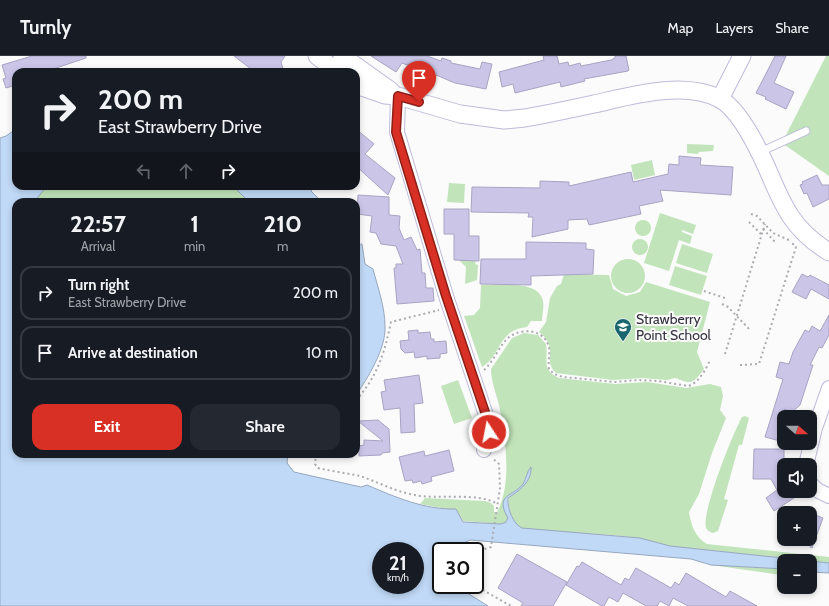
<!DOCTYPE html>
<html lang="en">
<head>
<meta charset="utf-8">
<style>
	:root { --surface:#171b24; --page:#242831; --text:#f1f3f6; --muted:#9ea1a6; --line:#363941; --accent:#d93025 }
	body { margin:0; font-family:Cabin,sans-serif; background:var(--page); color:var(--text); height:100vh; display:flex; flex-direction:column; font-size:15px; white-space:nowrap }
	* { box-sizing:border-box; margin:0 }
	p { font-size:13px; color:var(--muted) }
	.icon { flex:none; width:22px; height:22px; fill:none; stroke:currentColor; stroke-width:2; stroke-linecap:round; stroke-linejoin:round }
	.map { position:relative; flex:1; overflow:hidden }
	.sheet { position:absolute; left:12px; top:142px; width:348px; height:260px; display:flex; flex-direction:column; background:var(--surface); border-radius:12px; box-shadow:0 2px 6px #0003 }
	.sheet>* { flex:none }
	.guide { position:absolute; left:12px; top:12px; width:348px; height:122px; border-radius:12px; box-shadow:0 2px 6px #0003; background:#171b24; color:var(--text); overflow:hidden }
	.needle { width:26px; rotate:111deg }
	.controls { position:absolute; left:777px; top:354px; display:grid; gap:8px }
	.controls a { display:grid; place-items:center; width:40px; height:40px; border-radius:8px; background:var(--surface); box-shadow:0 2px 6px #0003; font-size:20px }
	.speed { position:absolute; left:372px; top:486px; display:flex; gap:8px; font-size:20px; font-weight:700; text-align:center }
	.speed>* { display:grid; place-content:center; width:52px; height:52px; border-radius:50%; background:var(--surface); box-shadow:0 2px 6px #0003; line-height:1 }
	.speed small { font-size:10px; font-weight:400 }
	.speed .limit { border:2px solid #111; border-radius:6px; background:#fff; color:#111 }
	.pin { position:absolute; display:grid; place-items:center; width:34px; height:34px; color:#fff; margin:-41px -17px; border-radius:50% 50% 50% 0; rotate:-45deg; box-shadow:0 0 4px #0007 }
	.pin .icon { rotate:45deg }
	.me { position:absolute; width:44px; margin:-22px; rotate:349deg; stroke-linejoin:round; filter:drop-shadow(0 0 3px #0008) }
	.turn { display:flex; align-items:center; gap:14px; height:84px; padding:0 20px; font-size:18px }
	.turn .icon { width:52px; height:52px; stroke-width:2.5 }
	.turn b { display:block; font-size:28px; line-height:34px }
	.lanes { display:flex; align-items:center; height:38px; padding:0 20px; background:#0003; justify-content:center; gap:20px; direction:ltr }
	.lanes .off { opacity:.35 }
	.eta { display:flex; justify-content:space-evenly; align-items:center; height:68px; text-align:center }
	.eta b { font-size:24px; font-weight:700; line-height:28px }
	.primary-button { display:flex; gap:8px; margin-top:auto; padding:8px 20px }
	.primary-button a { flex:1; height:46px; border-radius:12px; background:var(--accent); color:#fff; font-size:16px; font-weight:700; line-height:46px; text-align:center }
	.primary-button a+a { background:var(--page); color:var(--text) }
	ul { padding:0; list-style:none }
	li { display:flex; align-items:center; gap:12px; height:54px; margin:0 8px 6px; padding:0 12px; border:2px solid var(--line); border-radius:12px }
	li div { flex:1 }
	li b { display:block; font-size:15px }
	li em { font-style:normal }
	header { display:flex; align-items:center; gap:24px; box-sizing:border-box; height:56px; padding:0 20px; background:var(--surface); border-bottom:1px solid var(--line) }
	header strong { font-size:19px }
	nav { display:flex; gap:22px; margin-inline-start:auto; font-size:14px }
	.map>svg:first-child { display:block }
	.green { fill:#c1e4ba }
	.water { fill:#c0d9f6; stroke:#96a7bf; fill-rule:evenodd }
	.building { fill:#cbc6e8; stroke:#a8a3c3 }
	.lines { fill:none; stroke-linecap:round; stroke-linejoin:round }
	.service-casing { stroke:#bfbadb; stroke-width:9 }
	.minor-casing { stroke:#bfbadb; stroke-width:16 }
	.tertiary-casing { stroke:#bfbadb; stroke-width:19 }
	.path { stroke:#ababb0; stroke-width:2; stroke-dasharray:2 3; stroke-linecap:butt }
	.service { stroke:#fff; stroke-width:7 }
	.minor { stroke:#fff; stroke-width:14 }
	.tertiary { stroke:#fff; stroke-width:17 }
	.route-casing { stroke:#8d1f18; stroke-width:10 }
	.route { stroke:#d93025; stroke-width:7 }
	.labels { text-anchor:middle; stroke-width:4; stroke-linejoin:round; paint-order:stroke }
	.poi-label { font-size:14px; fill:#34323f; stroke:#fbfbfb; text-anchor:start }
</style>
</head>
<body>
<header>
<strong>Turnly</strong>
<nav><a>Map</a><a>Layers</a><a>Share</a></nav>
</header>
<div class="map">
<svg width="829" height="550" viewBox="0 0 829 550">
	<rect width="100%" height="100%" fill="#fbfbfb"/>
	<g class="green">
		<path d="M826,0h3v120l-47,-33z"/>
		<path d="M687,88l27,1 -1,6 -14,1 -1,2 -11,-1z"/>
		<path d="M652,104l3,15 -21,5 -3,-15z"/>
		<path d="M449,127l16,1 -1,19 -17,-1z"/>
		<path d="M46,130h187l16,16h-233l-12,11 15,-15z"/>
		<path d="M660,157l36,12 -3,9 -11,-4v2l10,4 -2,8 -11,-4 -10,31 -25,-8z"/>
		<circle cx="643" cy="172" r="8"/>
		<circle cx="640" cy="191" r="8"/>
		<path d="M682,188l31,10 -6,19 -31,-10z"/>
		<circle cx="628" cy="220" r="17"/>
		<path d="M459,204l17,1 -1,3 3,1 -1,15 -12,4 1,-17z"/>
		<path d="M675,210l32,10 -6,19 -32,-10z"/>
		<path d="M564,218l45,1 4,14 13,7 14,-4 6,-10 64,20 -13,50 7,17c-12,16 -12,15 -29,9l-8,2 -25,-2 -29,2 -57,-7c-14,-13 4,-24 -17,-41l7,-10 4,-24 7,-12 4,-2z"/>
		<path d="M481,229c16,0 55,-5 61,13 3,7 0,16 0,23h-11l-4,6c-30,3 -25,28 -45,40l-18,-51 10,-1 6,-7z"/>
		<path d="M524,277l14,2 8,9c3,16 -6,26 13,34l56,6 32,-2 39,6 24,-4 11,3 2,9 -3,14 6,8 -14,35 -13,41 -10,18c2,13 6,25 18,32l122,13v6l-159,-17c-45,-15 -100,-11 -148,-18 -9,-4 -15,-20 -13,-30l21,-22v-8l-8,17 -17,14 3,19 -2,4 -5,2 -38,-3 -7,-12h-9l-27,-5 5,-6 60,3 6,2 3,3v6h3c16,-29 8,-77 2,-107 -3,-12 -8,-24 -8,-36l21,-31z"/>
		<path d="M458,324l14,38 -18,6 -13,-38z"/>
		<path d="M745,360l4,2 -7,27h-3l-15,54 4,1 -10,31 -5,2c-3,-1 -5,-2 -7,-5 -5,-15 27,-95 36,-111z"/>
		<path d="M711,509l73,4v6h-3z"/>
	</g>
	<g class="water">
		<path d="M16,73v57h31l-13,16h-18v252h272l-1,9 7,9 67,15 6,-2c28,12 58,25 89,24l7,13 38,2 5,-2 2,-4c-14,-24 5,-21 15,-34 3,-5 4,-13 8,-17 1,15 -12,24 -23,31 -1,10 5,26 14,30l118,10 30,8 159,17v10l-19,-1v-11h-26v8l-73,-4 -20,-6 -221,-19 -8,4 -4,7h-17v34h16l1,2 30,19h-488v-468l6,-2zM381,495h34v34h-34z"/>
		<path d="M233,130h80l-2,5 11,11h-73z"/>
		<path d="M362,188l3,20 8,5c5,19 12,38 12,58 1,21 -17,51 -29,68v-150z"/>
	</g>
	<g class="building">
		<path d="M32,0h54v2l-42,14h-28v13l-10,3 -3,-9 3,-1 -4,-13z"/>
		<path d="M234,0h51l-4,6 3,10h-29z"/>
		<path d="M371,0h56l14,5 1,-3 9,3v2l29,6 2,-7 10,2 -6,25 -31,-6 -19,-8 -1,4 -10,-4 1,-3 -24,-9 -6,9z"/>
		<path d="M543,0h14l2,8 9,-2 1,4 11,-3 1,3 30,-6 4,-2v-2h11l3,14 -1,1 -44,8 1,2 -24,6 -1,-5 -45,11 -2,-9 -11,3 -3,-15 45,-12z"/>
		<path d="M775,0h11l-12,27 20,9 -8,17 -21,-10 1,-2 -10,-4z"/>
		<path d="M356,73l18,15 -9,10 30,24 -7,17 -32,-29z"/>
		<path d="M679,100l22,2 -1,7 33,2 -2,28 -71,-5 3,11 -24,5 2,8 -52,11 -2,-6 -19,1v9l-36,8 1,-20h-5l1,-4 -58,-1 1,-25 68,1v-7l29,1v4l62,-14 2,10 35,-8 1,-10 10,1z"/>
		<path d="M817,119l5,10h7v14l-16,8 -6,-14 -3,1 -4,-9 3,-1 -1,-2z"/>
		<path d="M358,139l31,2v18l11,1 -1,12 5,12 7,-3 6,13 3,-1 2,24h3l1,15h7l1,13 -37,3 -3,-36h2v-4h7l-7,-18 -15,-2 -5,-11 -6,-1 2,-16 -15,-2z"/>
		<path d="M444,153h25v27h10v25l-25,-1v-26h-10z"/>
		<path d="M526,186l60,1v6l8,1 -1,24 -62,2v9l-51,-1 1,-25h45z"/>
		<path d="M802,218l6,3 2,-2 19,10v14l-18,-10 -5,10 -14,-7z"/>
		<path d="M829,259v20l-7,13 -3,-1 -9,18h3l-13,40 -8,7 -8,-3v33l-19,-5 18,-58 -7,-2 4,-15 9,2 4,-12 12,-22 4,2 3,-6 8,5z"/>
		<path d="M418,274v3l12,-1 1,7h3v3l12,-1 1,12 -7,1v4l-13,1v-3l-12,2 -1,-6 -9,1 -4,-4 -1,-8 9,-1 -1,-9z"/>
		<path d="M419,319l4,28 -9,1 1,28 -14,1 -1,-25 -16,2 -3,-18 5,-1 -2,-11z"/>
		<path d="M378,364l11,9 1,23 -8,1 -1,2 -22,1v-10l5,-1v-5l19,1 -25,-20z"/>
		<path d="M754,393h30v42h6l4,7 -20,13 -8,-13 11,-8 -6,-11h-18z"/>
		<path d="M449,394l5,21 -23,6 1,4 -10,3 -1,-3 -8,2 -1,-3 -7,1 -6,-24 25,-6 1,5z"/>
		<path d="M810,457l13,5 -11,30 -2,-1z"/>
		<path d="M517,498l50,28 -14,24h-32l2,-3 -25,-15z"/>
		<path d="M582,506l39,23 4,-7 4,2 7,-12 35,20 4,-6 4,3 7,-12 40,24 4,-6 27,15h-69l-15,-8 -4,8 -9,-5 -3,5h-11l-23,-13 -5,9 -9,-5 -5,9h-2l-36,-21 11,-19 2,1z"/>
	</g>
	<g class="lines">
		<defs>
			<path id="service" d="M760,96l46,-21"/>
			<g id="minor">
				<path d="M398,40l-1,36 49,164 41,122 2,14 -5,18"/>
				<path d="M806,409l9,-37 14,-40"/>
				<path d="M810,427l7,7 12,6"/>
			</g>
			<g id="tertiary">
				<path d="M317,0l21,16"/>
				<path d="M342,0l49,35"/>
				<path d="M356,29l29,10 13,1 62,18 44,6 21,-2c23,-4 46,-9 69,-14 36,-8 90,-24 126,-5 20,11 38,49 47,69 16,38 26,62 62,84"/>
				<path d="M720,43l22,-43"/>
			</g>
		</defs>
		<use href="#service" class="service-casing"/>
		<use href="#minor" class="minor-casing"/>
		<use href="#tertiary" class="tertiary-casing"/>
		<g class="path">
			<path d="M751,158l6,2 16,17 18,8"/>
			<path d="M749,166l13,13"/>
			<path d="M763,173l13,14"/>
			<path d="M704,235l21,7"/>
			<path d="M722,248l6,3 23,24"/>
			<path d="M725,298l40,-130"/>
			<path d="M740,309l19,-1 37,-117 -6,-6"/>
			<path d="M484,314c10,-9 15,-24 24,-32 13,-11 36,-9 41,9 1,7 -1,14 0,22l5,5 9,3 52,5 23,-2 20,1 30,5c11,-3 18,-17 22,-26"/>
			<path d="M356,344c21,-22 29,-49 35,-78l48,-12"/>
			<path d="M316,398l-1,10 3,4c13,3 28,5 42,8 18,6 36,16 55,19 25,5 59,-3 81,8"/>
			<path d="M475,496l16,-5 9,-59 -1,-24 -6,-5"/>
			<path d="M474,529l37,21"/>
		</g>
		<use href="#service" class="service"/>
		<use href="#minor" class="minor"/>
		<use href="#tertiary" class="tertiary"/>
	</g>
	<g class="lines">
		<defs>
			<path id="route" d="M419,46l-21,-6 -2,36 50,164 41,122 2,14"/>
		</defs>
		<use href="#route" class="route-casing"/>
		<use href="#route" class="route"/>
	</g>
	<defs>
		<symbol id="school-pin" viewBox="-11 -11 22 30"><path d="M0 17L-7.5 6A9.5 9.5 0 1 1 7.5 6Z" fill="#1a666e" stroke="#fbfbfb"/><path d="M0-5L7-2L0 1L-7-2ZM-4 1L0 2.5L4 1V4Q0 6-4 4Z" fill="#fff"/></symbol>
	</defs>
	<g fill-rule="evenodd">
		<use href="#school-pin" x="613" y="261" width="20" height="27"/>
	</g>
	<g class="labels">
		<g class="poi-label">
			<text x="636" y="268">Strawberry<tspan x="636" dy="16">Point School</tspan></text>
		</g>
	</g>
</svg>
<div class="controls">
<a><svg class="needle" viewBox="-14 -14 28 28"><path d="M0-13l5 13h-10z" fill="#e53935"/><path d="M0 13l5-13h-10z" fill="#9ea1a6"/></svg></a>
<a><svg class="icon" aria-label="sound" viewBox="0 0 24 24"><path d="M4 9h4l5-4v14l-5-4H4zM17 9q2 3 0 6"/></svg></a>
<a>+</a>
<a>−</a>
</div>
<div class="speed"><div>21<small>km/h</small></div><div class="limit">30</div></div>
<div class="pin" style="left:419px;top:46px;background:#d93025"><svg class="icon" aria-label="arrive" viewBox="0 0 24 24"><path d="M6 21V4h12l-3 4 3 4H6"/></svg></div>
<svg class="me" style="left:489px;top:376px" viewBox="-20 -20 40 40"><circle r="17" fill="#d93025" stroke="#fff" stroke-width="3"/><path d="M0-11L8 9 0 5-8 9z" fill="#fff"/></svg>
<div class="guide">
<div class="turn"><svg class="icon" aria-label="right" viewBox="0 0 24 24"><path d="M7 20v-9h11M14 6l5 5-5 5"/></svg><div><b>200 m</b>East Strawberry Drive</div></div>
<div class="lanes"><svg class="icon off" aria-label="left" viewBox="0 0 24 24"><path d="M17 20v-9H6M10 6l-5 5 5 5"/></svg><svg class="icon off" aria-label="ahead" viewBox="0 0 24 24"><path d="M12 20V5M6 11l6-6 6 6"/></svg><svg class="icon" aria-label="right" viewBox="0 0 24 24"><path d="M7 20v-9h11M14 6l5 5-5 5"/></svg></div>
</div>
<section class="sheet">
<div class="eta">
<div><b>22:57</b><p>Arrival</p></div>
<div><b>1</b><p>min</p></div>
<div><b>210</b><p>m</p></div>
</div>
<ul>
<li><svg class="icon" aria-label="right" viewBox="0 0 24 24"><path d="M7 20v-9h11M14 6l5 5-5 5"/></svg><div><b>Turn right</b><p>East Strawberry Drive</p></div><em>200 m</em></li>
<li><svg class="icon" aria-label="arrive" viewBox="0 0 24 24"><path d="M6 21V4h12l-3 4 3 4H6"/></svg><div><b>Arrive at destination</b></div><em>10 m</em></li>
</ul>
<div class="primary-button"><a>Exit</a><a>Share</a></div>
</section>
</div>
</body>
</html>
